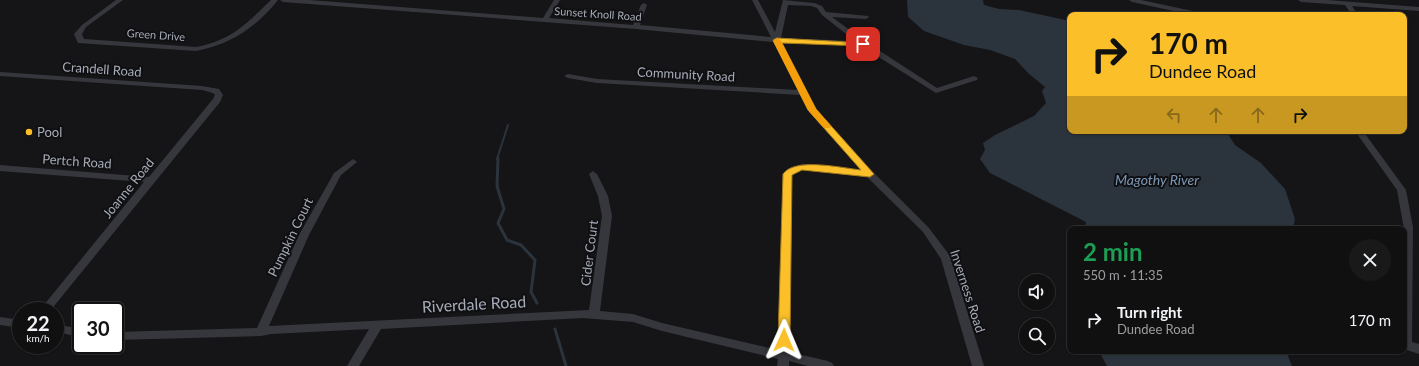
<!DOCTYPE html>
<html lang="en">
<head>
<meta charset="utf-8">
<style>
	:root { --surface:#101011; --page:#19191a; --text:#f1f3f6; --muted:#9c9d9f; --line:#303031 }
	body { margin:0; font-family:Lato,sans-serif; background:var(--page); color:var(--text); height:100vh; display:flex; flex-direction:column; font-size:15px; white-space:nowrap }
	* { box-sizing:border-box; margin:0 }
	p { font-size:13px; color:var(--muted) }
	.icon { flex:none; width:22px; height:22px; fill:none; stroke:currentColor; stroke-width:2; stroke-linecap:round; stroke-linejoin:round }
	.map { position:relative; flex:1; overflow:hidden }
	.side { position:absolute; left:1067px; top:226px; width:340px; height:128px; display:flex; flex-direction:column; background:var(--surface); border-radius:8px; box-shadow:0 1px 3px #0004,0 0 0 1px var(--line) }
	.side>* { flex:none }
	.hud { position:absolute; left:1067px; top:12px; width:340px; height:122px; border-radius:8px; box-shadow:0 1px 3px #0004,0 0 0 1px var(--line); background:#fbbf29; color:#111; overflow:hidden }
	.fabs { position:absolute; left:1019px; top:274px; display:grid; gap:8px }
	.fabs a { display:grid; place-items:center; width:36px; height:36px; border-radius:50%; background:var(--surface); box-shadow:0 1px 3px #0004,0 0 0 1px var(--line); font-size:20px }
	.speed { position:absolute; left:12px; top:302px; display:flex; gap:8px; font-size:20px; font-weight:700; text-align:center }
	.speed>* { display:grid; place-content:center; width:52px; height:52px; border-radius:50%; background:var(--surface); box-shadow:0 1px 3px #0004,0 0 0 1px var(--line); line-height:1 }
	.speed small { font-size:10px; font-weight:400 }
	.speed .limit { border:2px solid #111; border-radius:6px; background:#fff; color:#111 }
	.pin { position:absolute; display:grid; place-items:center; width:34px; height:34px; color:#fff; margin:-17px; border-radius:8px; box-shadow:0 2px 6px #0006 }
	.me { position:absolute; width:44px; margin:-22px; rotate:1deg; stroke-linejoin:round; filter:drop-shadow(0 0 3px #0008) }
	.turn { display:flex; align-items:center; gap:14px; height:84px; padding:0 16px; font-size:18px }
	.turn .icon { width:52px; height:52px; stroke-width:2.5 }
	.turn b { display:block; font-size:28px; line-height:34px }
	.lanes { display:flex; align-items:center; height:38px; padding:0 16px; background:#0003; justify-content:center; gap:20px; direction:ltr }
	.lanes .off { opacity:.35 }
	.round { display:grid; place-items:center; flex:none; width:42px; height:42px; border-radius:21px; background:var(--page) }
	.summary { display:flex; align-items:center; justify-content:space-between; height:68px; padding:0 16px }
	h1 { font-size:24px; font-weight:700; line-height:30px; color:#1e9e55 }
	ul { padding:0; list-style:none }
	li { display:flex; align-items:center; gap:12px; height:52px; padding:0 16px }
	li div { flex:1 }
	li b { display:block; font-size:15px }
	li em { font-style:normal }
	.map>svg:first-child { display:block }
	.water { fill:#2b333c }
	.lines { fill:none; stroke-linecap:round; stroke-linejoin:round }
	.stream-far1 { stroke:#2b333c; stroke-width:2 }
	.stream { stroke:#2b333c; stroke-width:3 }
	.minor { fill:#36373d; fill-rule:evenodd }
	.route { fill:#fbbf29; stroke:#a37c1b }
	.slow { fill:#f59e0b }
	.poi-dot { fill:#fbbf29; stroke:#101012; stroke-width:1.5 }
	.labels { text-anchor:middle; stroke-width:4; stroke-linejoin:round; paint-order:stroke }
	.far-street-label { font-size:11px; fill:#a6abb8; stroke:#101012 }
	.street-label { font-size:13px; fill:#a6abb8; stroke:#101012 }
	.poi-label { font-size:13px; fill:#a6abb8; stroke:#101012; text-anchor:start }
	.water-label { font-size:14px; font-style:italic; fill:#7c97b5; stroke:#101012 }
	.near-street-label { font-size:16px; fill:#a6abb8; stroke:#101012 }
</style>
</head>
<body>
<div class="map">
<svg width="1419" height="366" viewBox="0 0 1419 366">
	<rect width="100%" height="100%" fill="#151517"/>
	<g class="water">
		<path d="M907,0h76l1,5 15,4 20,1 51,11v110h156l9,14 26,18 24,26 10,30 -2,10h-208l1,-7 -96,-49 -10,-14 5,-9 -2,-7 12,-8 39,-19 12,-13 -4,-12 3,-4 -17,-14 -13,-14 -25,-9 -26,-5 -40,-14 -16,-14z"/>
		<path d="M1099,351h187l6,15h-185z"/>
	</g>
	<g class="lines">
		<path class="stream-far1" d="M497,159l11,-34"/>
		<g class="stream">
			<path d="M498,158l-1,28 7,23 -6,14 9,17 14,5 14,15 -4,32 6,11"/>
			<path d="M555,329l11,37"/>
		</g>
		<g class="minor">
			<path d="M116,0h7l-37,27 -4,7 2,5 112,8c36,-7 50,-23 75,-47h7c-23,28 -46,44 -82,51l-118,-8 -4,-9 8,-9z"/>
			<path d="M280,0h29l234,18 11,-18h6l-11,18 84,7 8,-20 3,-2 3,2 -7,20 131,12 -19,-37h6l17,32 8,-32 31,3 8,3 4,6 42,4 1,1 -3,2 -34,-2 34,25 71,46 37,-12 4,2 -1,2 -41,13 -75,-47 -80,-4 35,67 57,63 56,56 21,28 34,110h-12l-31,-107 -18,-27 -56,-55 -65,-7 -11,5 -2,177 39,9 4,2 2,3h-26l-19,-5v5h-12l1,-7 -116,-28 -29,-9 -50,-4 -202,11 -22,37h-12l22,-37 -98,5 -10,2 -146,4v-8l142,-4 42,-93 35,-62 19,-14 4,3 -16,13 -32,60 -40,91 320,-16 13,-94 -4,-20 -9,-22 4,-3 4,3 11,22 4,20 -12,95 33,3 29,9 116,27 5,-176 7,-6 12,-4 60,6 -53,-58 -9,-17 -203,-12 -29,-5 -4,-2 4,-2 29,5 201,11 -25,-48 -137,-13 -353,-27zM788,5l23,1 6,2 5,7 33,26 -74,-3z"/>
			<path d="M1129,0h12l61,13 3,2h-13l-60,-13z"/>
			<path d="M1298,0h29l92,7v4l-67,-5 6,9h-6l-7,-10 -44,-3z"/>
			<path d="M0,72l202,14 17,3 4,6 -3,7 -170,209h-11l105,-129 -144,-11v-6l149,12 64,-78 2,-4 -2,-2 -11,-3 -202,-14z"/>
			<path d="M1355,131h8l43,59 7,37 -1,115 7,2v10l-15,-5v-120l-7,-39z"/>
			<path d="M0,317l21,3v8l-21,-3z"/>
			<path d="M55,324l26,5v8l-26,-5z"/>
		</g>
	</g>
	<path class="route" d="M777,38l88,5 2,1 -4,2 -81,-3 34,66 58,65 -4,3 -68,-7 -10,5 -2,165 -2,3 -4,1 -4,-1 -2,-3 5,-166c12,-17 59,-6 78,-4l-53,-60 -35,-70z"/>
	<path class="slow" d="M777,38l4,3 35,68 14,16 1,2 -1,1h-6l-16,-18 -35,-69z"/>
	<circle class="poi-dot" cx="29" cy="132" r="4"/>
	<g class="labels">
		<g class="far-street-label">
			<text transform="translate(598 14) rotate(4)" y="4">Sunset Knoll Road</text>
			<text transform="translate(156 35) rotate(4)" y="4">Green Drive</text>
		</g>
		<g class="street-label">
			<text transform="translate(102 69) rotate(4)" y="5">Crandell Road</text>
			<text transform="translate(686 74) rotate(3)" y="5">Community Road</text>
			<text transform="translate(77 161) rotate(4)" y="5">Pertch Road</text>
			<text transform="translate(128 188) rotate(-51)" y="5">Joanne Road</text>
			<text transform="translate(290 237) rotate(-64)" y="5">Pumpkin Court</text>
			<text transform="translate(589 253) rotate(-83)" y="5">Cider Court</text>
			<text transform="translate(968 291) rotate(72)" y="5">Inverness Road</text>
		</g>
		<g class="poi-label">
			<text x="37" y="137">Pool</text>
		</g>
		<g class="water-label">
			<text x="1157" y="185">Magothy River</text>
		</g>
		<g class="near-street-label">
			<text transform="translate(474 304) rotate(-3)" y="6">Riverdale Road</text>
		</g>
	</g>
</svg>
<div class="fabs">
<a><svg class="icon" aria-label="sound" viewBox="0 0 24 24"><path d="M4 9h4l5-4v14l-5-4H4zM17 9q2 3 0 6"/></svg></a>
<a><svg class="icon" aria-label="search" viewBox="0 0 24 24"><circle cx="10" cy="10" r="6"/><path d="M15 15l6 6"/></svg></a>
</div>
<div class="speed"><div>22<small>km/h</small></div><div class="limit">30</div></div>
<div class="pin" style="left:863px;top:44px;background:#d93025"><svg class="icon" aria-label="arrive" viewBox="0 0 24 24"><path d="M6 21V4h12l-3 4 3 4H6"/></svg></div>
<svg class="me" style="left:784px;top:340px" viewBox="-20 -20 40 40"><path d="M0-17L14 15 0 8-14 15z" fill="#fbbf29" stroke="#fff" stroke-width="4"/></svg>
<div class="hud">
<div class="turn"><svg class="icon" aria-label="right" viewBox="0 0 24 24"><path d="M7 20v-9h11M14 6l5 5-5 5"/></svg><div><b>170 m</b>Dundee Road</div></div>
<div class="lanes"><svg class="icon off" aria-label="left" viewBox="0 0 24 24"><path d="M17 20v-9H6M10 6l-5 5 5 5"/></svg><svg class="icon off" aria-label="ahead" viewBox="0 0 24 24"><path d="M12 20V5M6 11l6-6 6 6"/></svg><svg class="icon off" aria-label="ahead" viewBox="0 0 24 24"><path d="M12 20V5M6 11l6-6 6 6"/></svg><svg class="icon" aria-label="right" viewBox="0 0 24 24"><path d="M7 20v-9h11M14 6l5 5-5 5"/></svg></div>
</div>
<section class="side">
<div class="summary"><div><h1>2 min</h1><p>550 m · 11:35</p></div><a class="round"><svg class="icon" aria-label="close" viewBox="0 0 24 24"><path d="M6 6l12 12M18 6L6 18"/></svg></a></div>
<ul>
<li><svg class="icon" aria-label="right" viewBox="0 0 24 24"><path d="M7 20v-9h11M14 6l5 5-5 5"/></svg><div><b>Turn right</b><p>Dundee Road</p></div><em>170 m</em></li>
</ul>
</section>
</div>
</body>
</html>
